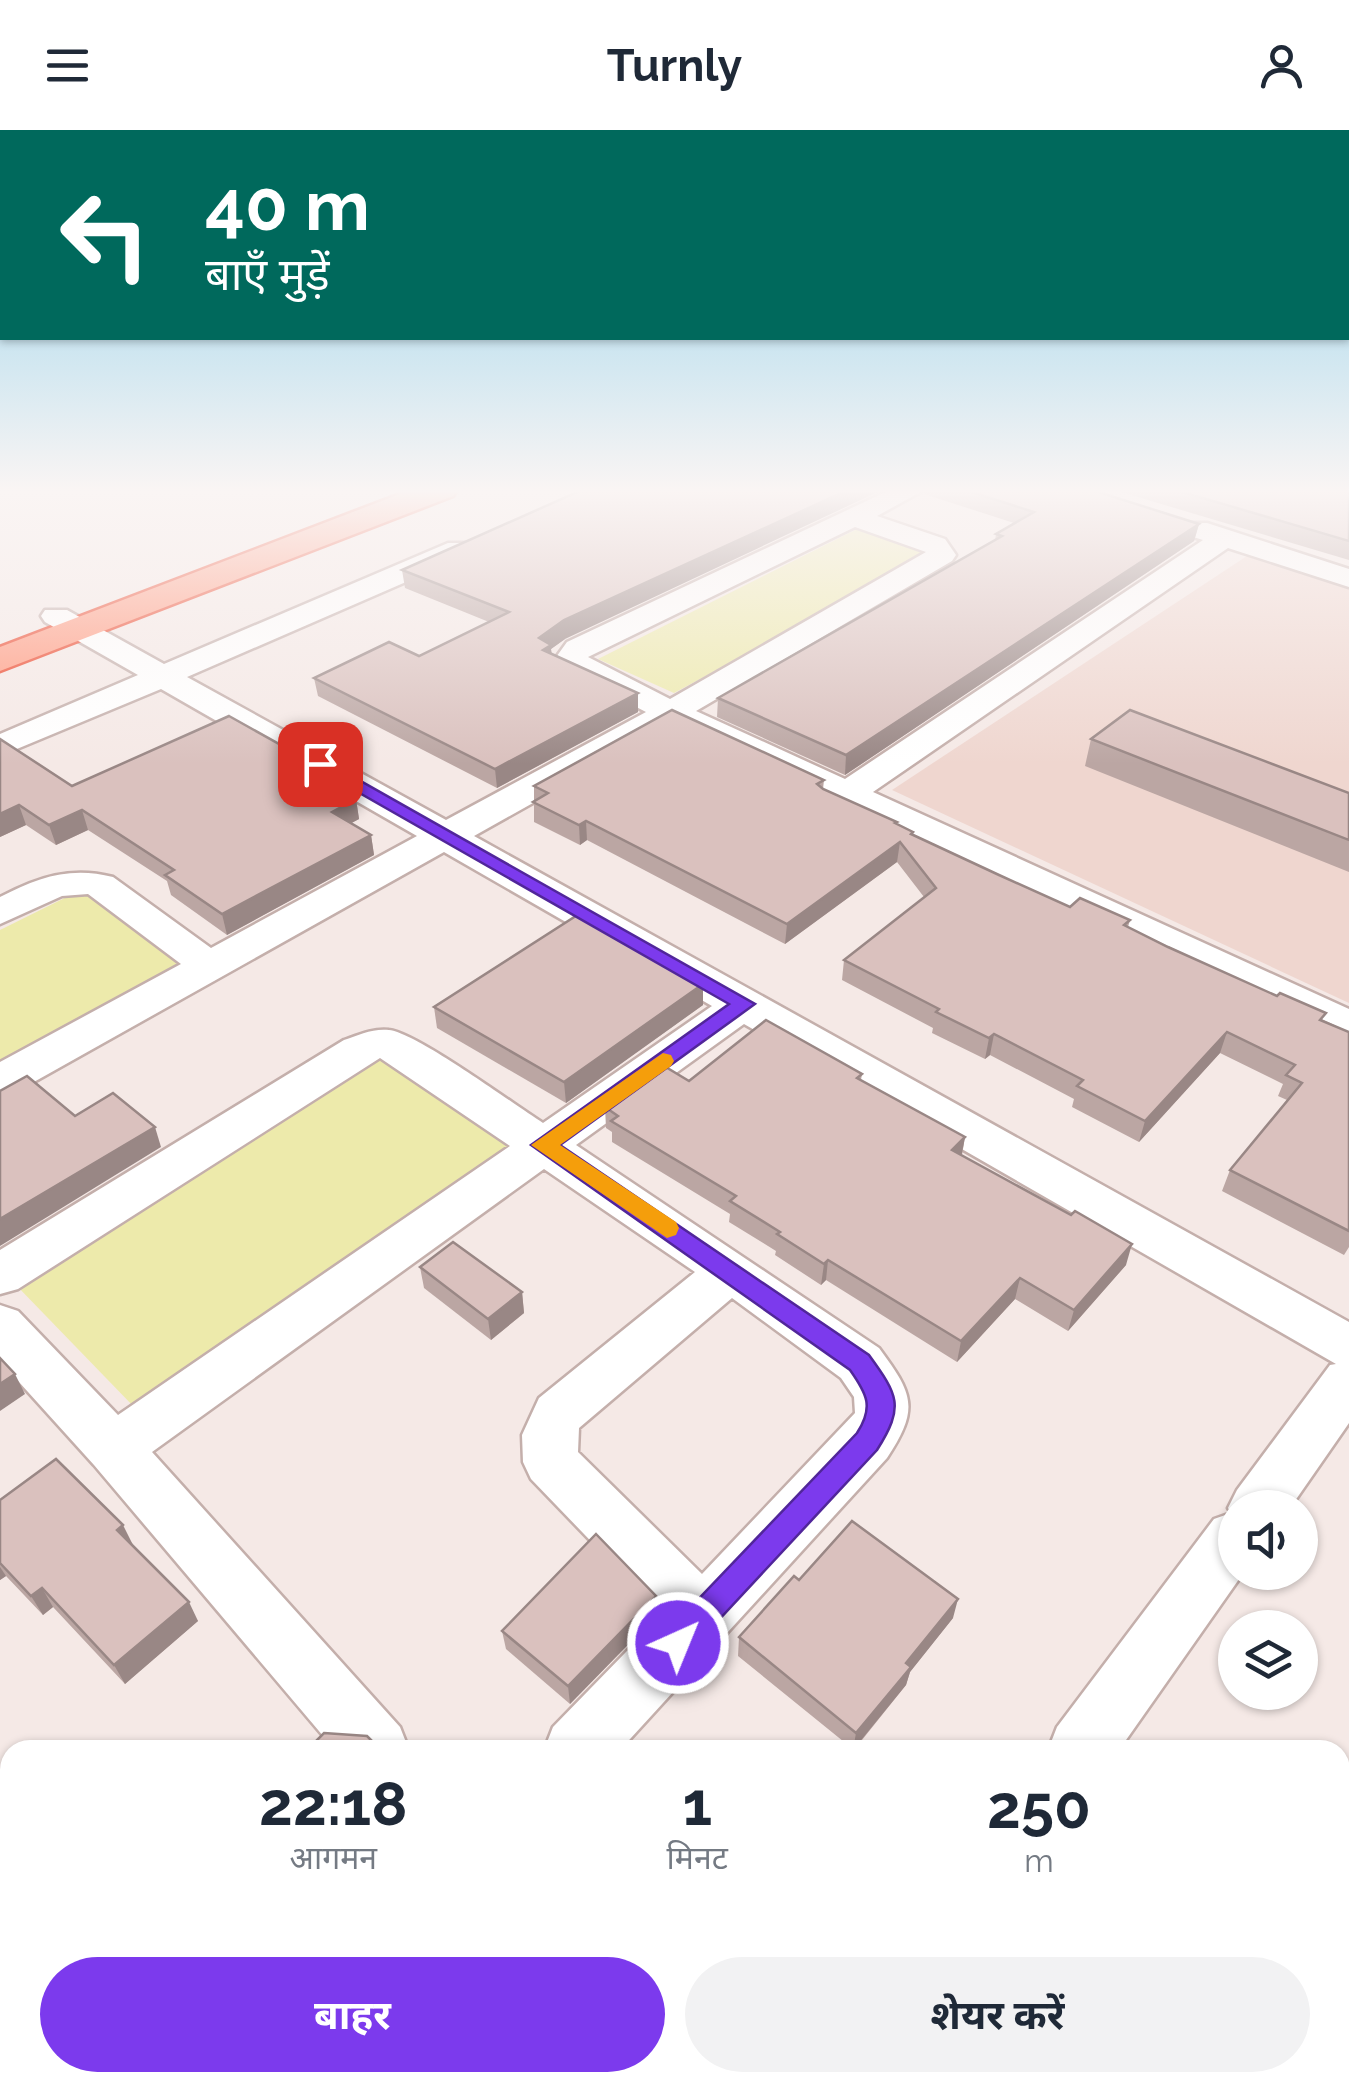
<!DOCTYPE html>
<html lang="hi">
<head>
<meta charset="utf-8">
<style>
	:root { --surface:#fff; --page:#f2f2f3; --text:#1f2937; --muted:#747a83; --accent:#7c3aed }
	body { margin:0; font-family:Raleway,"Noto Sans Devanagari",sans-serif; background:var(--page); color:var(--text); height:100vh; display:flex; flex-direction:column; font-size:38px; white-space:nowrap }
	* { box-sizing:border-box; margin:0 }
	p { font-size:32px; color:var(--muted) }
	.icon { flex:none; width:55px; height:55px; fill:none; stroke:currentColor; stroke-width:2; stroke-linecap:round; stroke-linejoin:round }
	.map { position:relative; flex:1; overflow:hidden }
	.details { position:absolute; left:0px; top:1610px; width:1350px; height:352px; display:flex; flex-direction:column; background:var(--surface); border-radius:30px 30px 0 0; box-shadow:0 2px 8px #0004 }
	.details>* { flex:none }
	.banner { position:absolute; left:0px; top:0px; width:1350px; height:210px; box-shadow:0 2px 8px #0004; background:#00695c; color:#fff; overflow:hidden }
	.buttons { position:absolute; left:1218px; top:1360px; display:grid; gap:20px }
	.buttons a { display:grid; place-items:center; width:100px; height:100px; border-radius:50%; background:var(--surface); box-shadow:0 2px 8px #0004; font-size:50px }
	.pin { position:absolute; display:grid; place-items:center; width:85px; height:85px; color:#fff; margin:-42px; border-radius:20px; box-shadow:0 5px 15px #0006 }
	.me { position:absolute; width:110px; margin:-55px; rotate:44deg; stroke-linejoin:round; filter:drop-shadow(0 0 8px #0008) }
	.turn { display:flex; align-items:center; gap:35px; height:210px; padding:0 40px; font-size:45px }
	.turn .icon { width:130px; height:130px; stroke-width:2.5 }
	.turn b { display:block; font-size:70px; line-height:85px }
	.eta { display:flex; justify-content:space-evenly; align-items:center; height:170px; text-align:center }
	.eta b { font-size:60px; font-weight:700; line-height:70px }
	.cta { display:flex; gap:20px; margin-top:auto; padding:20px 40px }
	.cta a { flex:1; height:115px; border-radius:60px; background:var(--accent); color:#fff; font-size:40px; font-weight:700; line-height:115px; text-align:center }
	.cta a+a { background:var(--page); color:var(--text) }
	header { display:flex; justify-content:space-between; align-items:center; height:130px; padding:0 40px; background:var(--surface); font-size:45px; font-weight:700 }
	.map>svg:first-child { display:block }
	.education { fill:#efd6cf }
	.green { fill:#edeaab }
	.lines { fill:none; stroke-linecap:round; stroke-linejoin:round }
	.minor-casing { stroke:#c4afab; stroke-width:5 }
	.trunk-casing { stroke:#ec4529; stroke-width:5 }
	.minor { fill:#fff; fill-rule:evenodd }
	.trunk { fill:#ff987e; fill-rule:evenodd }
	.wall { fill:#bba6a3 }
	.shaded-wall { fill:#998785 }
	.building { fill:#dac1be; stroke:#998785; stroke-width:2.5 }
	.route { fill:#7c3aed; stroke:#51269a; stroke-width:2.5 }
	.slow { fill:#f59e0b }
</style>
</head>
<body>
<header><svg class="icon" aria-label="menu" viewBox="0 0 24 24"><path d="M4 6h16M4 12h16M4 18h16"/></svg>Turnly<svg class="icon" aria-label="person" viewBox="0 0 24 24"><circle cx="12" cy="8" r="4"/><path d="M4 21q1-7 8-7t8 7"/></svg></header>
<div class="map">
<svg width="1349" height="1962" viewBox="0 0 1349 1962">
	<rect width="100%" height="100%" fill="#f5e9e6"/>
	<path class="education" d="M1253,422l96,30v421l-457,-213z"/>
	<g class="green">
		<path d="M867,394l74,26 -267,143 -76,-34z"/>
		<path d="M89,756l100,72 -189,103v-131z"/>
		<path d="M398,916l126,90 -388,273 -121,-125z"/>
		<path d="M0,1791l10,15v146l100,1 7,9h-117z"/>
	</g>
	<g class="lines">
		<defs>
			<g id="minor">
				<path d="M892,359h34l-49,27 68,23 11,16 -4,6 -256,150 149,68 358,-239 -16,-5 -4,-6 4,-6h20l142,46v18l-121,-39 -355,244 476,217v31l-677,-315 -198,111 875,486v101l-59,85h-55v64h9l-125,178h-71l9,-23 157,-208 17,-6 -3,-5 9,-18 93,-125 6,-1 -592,-340 -168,121 303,203c34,46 41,60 8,110l-267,292h-76l9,-23 109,-112 -131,-136 -8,-17 -1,-27 17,-37 156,-126 -151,-103 -392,283 248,275 9,23h-74l-241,-285 -94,-104v-56l18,6 100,104 392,-269 -130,-88 -362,231 -18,5v-44l344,-210c14,-5 30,-12 45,-10 28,3 124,74 154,93l169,-117 -268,-154 -428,240 -16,4v-34l181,-98 -93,-70 -26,2 -62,28v-27c38,-20 71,-31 113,-20l98,71 206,-112 -256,-147 -161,67v-22l138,-59 -93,-53 -4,-6 4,-6h22l97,54 284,-121h20l4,6 -4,6 -281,122 259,143 200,-108 -87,-45 -5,-7 13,-18zM855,397l71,25 -256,147 -82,-42zM732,1168l109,80 13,19 1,16 -153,161 -124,-122 1,-24z"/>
				<path d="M0,1715l10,4v78l-10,-5z"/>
				<path d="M112,1952h78l4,10h-78z"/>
				<path d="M217,1952h80l-4,10h-80z"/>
				<path d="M650,1952h80l4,10h-80z"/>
				<path d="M797,1952h77l-4,10h-77z"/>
				<path d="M1095,1952h82l4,10h-82z"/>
			</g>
			<path id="trunk" d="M413,359h45l-5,7 -453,175v-24z"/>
		</defs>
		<use href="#minor" class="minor-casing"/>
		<use href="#trunk" class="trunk-casing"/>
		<use href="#minor" class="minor"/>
		<use href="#trunk" class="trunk"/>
	</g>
	<g class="wall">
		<path d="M584,359l-19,150 -14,10 1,5 86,39v19l-141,76 -179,-92 -4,-18 105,-22 70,-34 -84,-34 -3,-18z"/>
		<path d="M925,359h164l110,35 -5,17 -349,234 -128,-58 1,-19 277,-157 1,-7 18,-11 -90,-29z"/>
		<path d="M1111,359h238v71z"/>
		<path d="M0,609l72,47 259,-13 3,14 22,12 3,20 -8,4 20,12 3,20 -147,80 -56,-40 -4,-14 -79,-51 -32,15 -30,-20 -26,12z"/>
		<path d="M1091,609l258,54v79l-264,-106z"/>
		<path d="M824,650l-1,9 90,43v3l157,72 60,13 -2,7 221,105v215l-5,8 -122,-64 8,-21 57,-70 -9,-4 5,-12 -63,-31 -81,89 -67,-35 2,-8 -84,-44 -5,4 -53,-26 1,-5 -91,-48 2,-20 80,-63 -27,-35 -112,82 -198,-104 -7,5 -46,-23v-36z"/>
		<path d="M703,854v21l-137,98 -129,-75 -3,-21z"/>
		<path d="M862,944l-1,6 104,57 -3,18 164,110 -58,66 -53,-32 -58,63 -131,-82 -5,5 -46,-30 1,-4 -47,-29 1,-8 -118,-72v-10l-6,-4 -1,-21 84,-26z"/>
		<path d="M420,1137l102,25 2,21 -33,27 -67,-52z"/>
		<path d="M0,1370l132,45 66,76 -73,63 -72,-77 -10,8 -37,-39 -6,4z"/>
		<path d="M799,1450l154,38 -43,54 -4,13 -52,65 -116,-94 1,-19z"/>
		<path d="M656,1466l1,19 -87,89 -64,-55 -4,-18z"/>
	</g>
	<g class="shaded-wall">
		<path d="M850,359h34l-319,150 -14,10 1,15 -8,4 -5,-30 25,-18z"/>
		<path d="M1199,394l-5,17 -349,234 1,-20z"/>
		<path d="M638,563v19l-141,76 -2,-19z"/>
		<path d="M331,643l4,20 -15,-13z"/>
		<path d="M356,669l3,20 -24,13 -3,-20z"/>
		<path d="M19,675l7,20 -26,12v-23z"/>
		<path d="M82,680l6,20 -32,15 -7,-20z"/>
		<path d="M586,691l1,19 -7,5 -1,-20z"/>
		<path d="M371,705l3,20 -147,80 -5,-21z"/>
		<path d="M900,712l-3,20 -112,82 2,-20z"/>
		<path d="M703,854v21l-137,98 -2,-21z"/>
		<path d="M1227,902l-7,21 -81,89 6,-21z"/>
		<path d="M994,904l-4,21 -5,4 4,-21z"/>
		<path d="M155,997l6,20 -161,99v-27z"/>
		<path d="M965,1007l-4,21 -9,-8z"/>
		<path d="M1132,1114l-6,21 -58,66 6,-21z"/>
		<path d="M828,1130l-2,20 -5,5 3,-21z"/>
		<path d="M1020,1148l-5,21 -58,63 4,-21z"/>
		<path d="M522,1162l2,21 -33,27 -3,-21z"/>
		<path d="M15,1244l10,20 -25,17v-27z"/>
		<path d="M123,1395l10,20 -16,-15z"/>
		<path d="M0,1437l6,9 -6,4z"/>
		<path d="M42,1458l11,19 -10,8 -12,-19z"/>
		<path d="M656,1466l1,19 -87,89 -2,-18z"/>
		<path d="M958,1469l-5,19 -43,54 -4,13 -53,65 3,-17 50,-70z"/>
		<path d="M189,1472l9,19 -73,63 -11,-19z"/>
	</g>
	<g class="building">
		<path d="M584,359h266l-286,131 -25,18 12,7 -8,5 95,43 -143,76 -181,-91 75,-36 30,14 90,-44 -107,-42z"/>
		<path d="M962,359h127l110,35 -353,231 -128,-57 284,-162 -6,-2 38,-22z"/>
		<path d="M1172,359h177v52z"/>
		<path d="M672,580l152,70 -7,4 6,5 74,33 -2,1 18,9 -2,2 88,41 71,32 10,-9 50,22 -6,5 44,22 109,49 3,-3 46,20 -6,7 29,12v199l-119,-61 72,-87 -16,-8 9,-10 -68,-33 -82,89 -68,-35 6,-6 -89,-46 -5,4 -53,-26 3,-3 -95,-49 92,-72 -36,-46 -113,82 -201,-103 -7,4 -46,-23 15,-9 -14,-7z"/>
		<path d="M1130,580l219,83v47l-258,-101z"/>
		<path d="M229,586l102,57 -11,7 36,19 -24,13 39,23 -149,79 -57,-39 9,-5 -92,-60 -33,15 -30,-20 -19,9v-75l72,47z"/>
		<path d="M579,784l124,70 -139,98 -130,-75z"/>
		<path d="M766,890l96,54 -5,4 108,59 -13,13 119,65 4,-4 57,33 -58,66 -54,-32 -59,63 -133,-81 -4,4 -47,-30 3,-2 -50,-31 6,-5 -125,-75 7,-5 -13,-9 59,-41 25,15z"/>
		<path d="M27,946l48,40 38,-23 42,34 -155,92v-128z"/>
		<path d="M453,1112l69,50 -34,27 -68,-52z"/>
		<path d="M0,1228l15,16 -15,10z"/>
		<path d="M56,1329l67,66 -6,5 72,72 -75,63 -72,-77 -11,8 -31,-33v-63z"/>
		<path d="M852,1391l106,78 -52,64 5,4 -55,66 -117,-96 55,-61 5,4z"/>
		<path d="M596,1404l60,62 -88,90 -66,-55z"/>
		<path d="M324,1603l43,3 14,14h-74z"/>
		<path d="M535,1952h103l10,10h-120z"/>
	</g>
	<linearGradient id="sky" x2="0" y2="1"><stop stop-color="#8acfeb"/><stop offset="0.57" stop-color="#faf5f4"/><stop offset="1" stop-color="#faf5f4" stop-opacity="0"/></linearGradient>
	<rect width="1349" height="634" fill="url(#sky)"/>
	<path class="route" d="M320,628l435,246 -195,141 309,210c29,40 36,51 8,95l-189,203 -10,4 -11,-4 -5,-10 5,-11 190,-199c17,-26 10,-39 -7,-63l-319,-225 198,-141 -415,-237v-7z"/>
	<path class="slow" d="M663,923l8,2 3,6 -3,5 -111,79 116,77 3,6 -3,7 -9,3 -136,-93z"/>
</svg>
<div class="buttons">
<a><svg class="icon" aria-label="sound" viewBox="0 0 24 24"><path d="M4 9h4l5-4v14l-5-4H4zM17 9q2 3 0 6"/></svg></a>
<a><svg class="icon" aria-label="layers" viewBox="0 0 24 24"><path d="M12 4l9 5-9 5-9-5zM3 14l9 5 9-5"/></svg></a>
</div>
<div class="pin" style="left:320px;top:634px;background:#d93025"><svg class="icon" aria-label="arrive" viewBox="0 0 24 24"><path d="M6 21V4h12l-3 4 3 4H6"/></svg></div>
<svg class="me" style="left:678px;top:1513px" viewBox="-20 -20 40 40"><circle r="17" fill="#7c3aed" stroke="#fff" stroke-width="3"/><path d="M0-11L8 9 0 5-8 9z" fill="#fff"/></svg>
<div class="banner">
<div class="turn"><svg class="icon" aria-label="left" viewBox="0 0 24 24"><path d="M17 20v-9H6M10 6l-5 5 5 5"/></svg><div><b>40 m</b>बाएँ मुड़ें</div></div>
</div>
<section class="details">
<div class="eta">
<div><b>22:18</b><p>आगमन</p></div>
<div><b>1</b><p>मिनट</p></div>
<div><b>250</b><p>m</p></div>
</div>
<div class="cta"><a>बाहर</a><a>शेयर करें</a></div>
</section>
</div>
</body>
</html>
